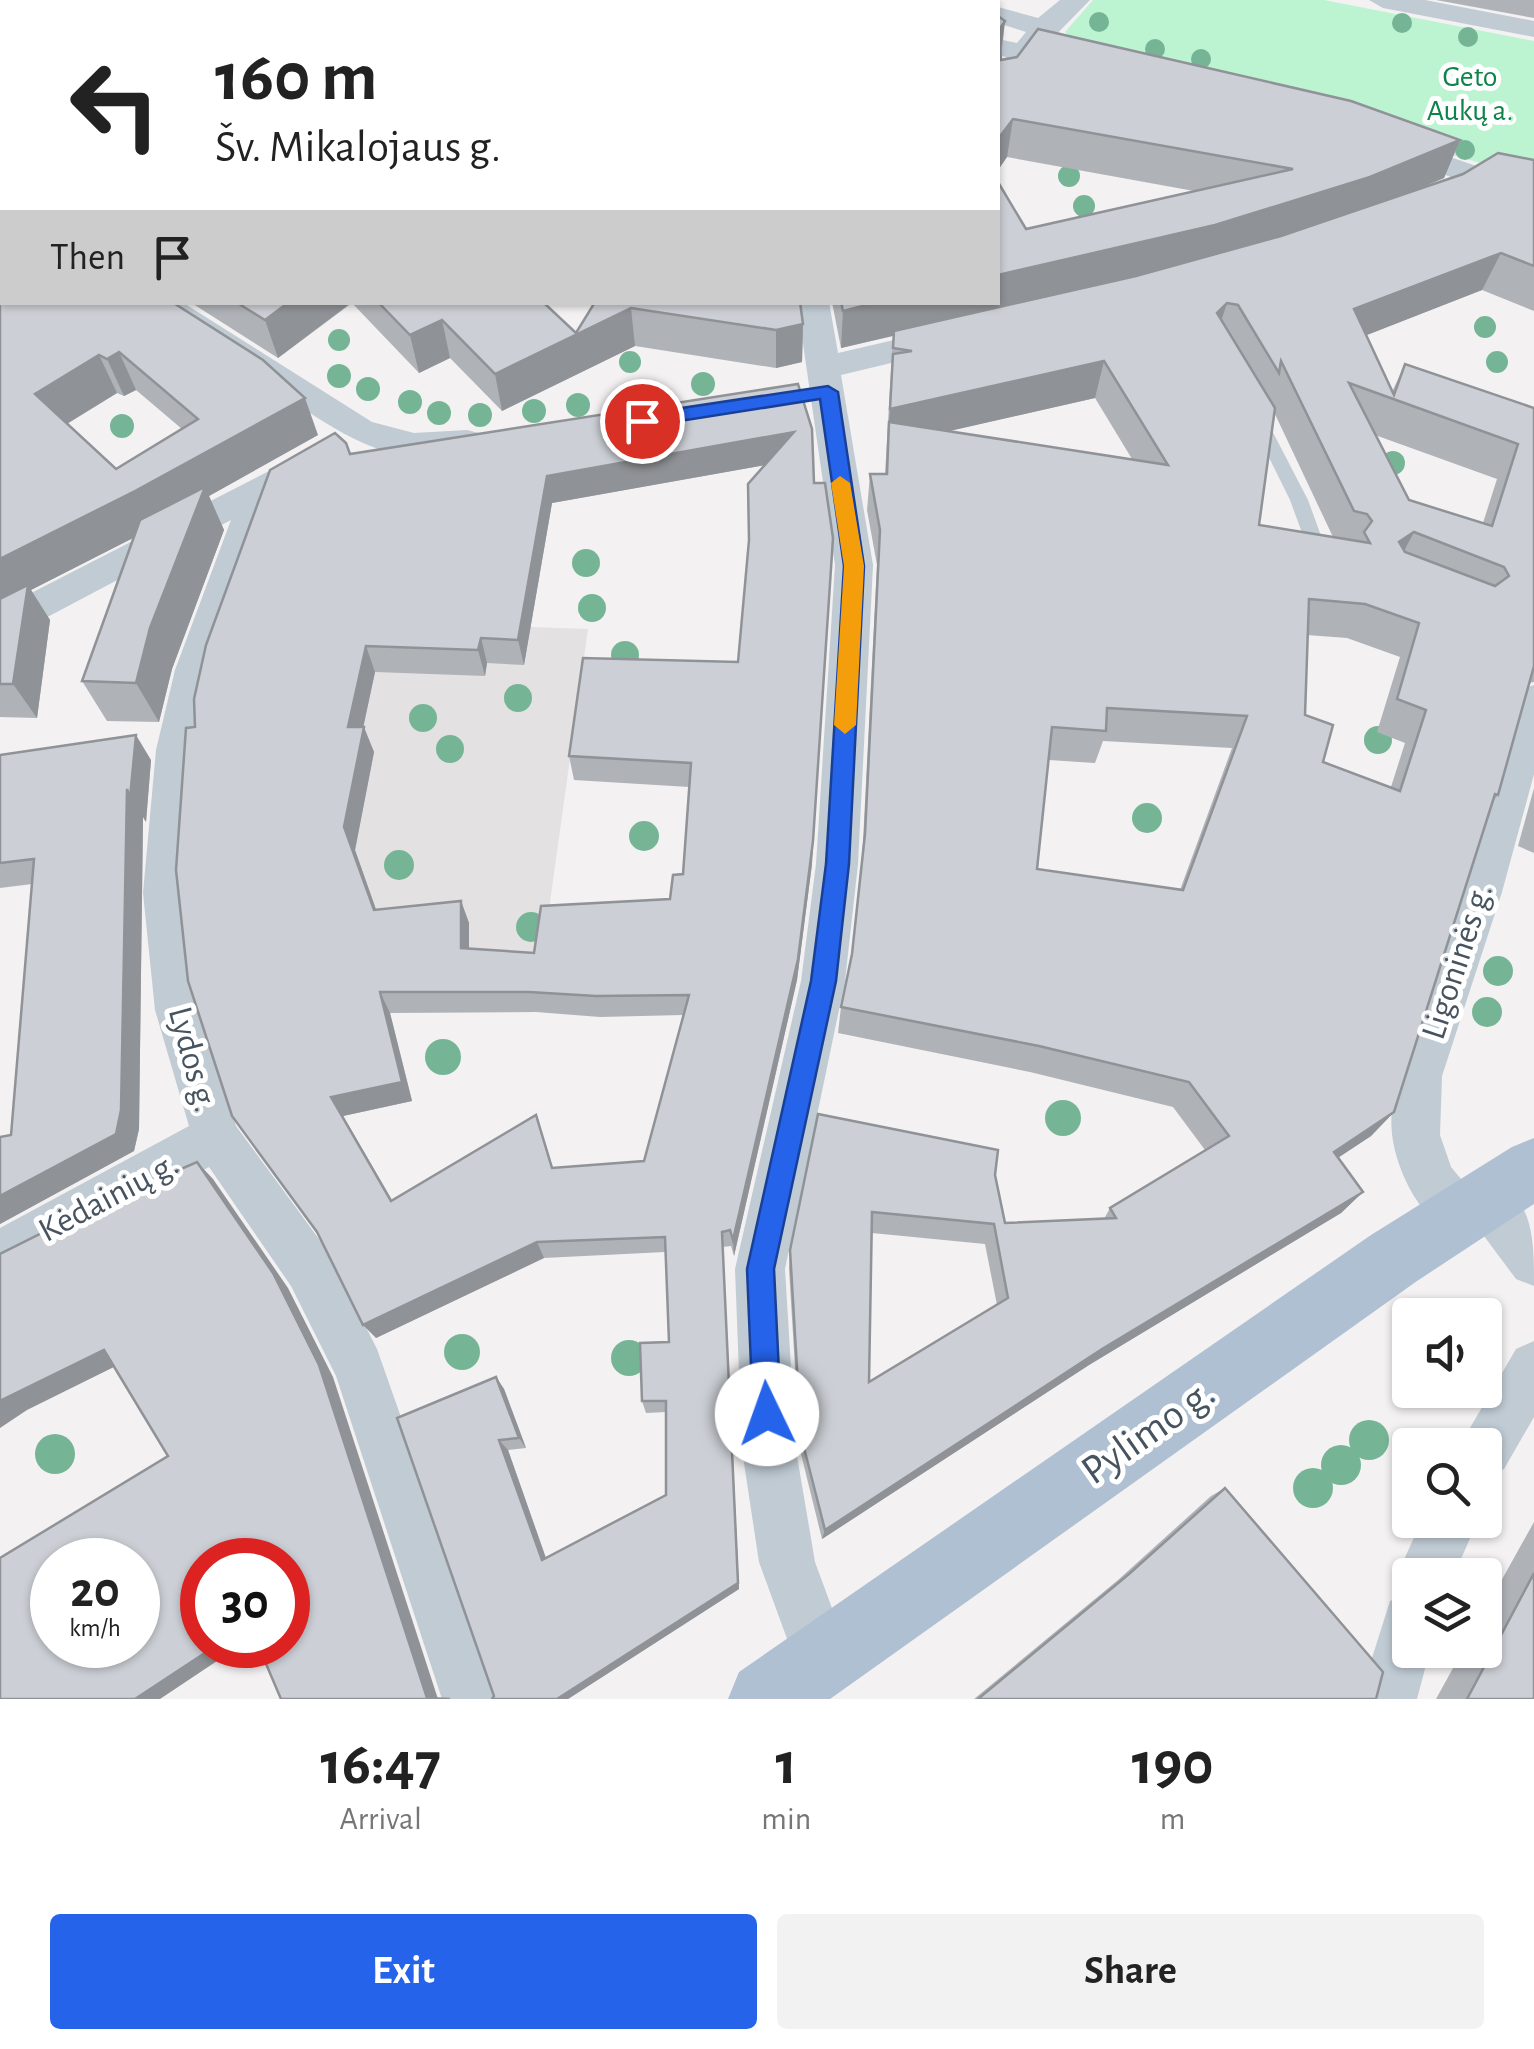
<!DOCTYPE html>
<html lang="en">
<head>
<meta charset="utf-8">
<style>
	:root { --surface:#fff; --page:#f2f2f2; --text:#222; --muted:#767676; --accent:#2563eb }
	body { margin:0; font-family:"Alegreya Sans",sans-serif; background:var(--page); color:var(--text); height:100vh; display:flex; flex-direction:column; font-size:38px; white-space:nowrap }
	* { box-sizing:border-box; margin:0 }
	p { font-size:32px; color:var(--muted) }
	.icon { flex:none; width:55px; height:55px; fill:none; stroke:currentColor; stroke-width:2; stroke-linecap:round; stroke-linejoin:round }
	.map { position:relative; height:1699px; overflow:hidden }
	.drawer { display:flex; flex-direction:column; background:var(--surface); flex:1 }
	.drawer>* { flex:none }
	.guide { position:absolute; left:0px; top:0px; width:1000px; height:305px; box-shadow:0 2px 8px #0004; background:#fff; color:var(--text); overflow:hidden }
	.tools { position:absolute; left:1392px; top:1298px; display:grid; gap:20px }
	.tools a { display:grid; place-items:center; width:110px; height:110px; border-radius:10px; background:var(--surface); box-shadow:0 2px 8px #0004; font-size:50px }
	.speed { position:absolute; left:30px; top:1538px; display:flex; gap:20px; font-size:50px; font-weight:700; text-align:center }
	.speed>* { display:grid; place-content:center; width:130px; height:130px; border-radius:50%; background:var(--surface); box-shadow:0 2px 8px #0004; line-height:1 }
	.speed small { font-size:25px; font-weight:400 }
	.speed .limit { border:15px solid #d22; background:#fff; color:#111 }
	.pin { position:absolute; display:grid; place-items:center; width:85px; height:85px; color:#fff; margin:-42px; border:5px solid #fff; border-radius:50%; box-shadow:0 2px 10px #0007 }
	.me { position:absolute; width:110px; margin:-55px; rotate:357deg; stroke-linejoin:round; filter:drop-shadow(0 0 8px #0008) }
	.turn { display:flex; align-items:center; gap:35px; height:210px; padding:0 50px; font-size:45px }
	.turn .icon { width:130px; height:130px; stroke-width:2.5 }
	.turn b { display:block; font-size:70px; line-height:85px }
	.then { display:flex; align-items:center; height:95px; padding:0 50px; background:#0003; gap:20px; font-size:38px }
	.eta { display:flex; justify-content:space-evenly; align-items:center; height:170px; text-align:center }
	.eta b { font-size:60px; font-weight:600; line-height:70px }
	.action { display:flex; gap:20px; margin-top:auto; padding:20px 50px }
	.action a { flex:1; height:115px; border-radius:10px; background:var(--accent); color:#fff; font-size:40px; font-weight:600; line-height:115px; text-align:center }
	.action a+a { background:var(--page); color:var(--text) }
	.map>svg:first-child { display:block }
	.education { fill:#e4e1e2 }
	.green { fill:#bcf4d2 }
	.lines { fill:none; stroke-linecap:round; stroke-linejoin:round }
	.lane { fill:#c0cbd4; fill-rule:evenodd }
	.street { fill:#c0cbd4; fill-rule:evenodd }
	.primary { fill:#aec0d2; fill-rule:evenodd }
	.tree { fill:#75b595 }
	.wall { fill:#afb3b8; fill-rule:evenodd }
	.shaded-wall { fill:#8f9296 }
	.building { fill:#ccd0d6; stroke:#8f9296; stroke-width:2.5; fill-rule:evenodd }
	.route { fill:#2563eb; stroke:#184099; stroke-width:2.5 }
	.slow { fill:#f59e0b }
	.labels { text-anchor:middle; stroke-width:10; stroke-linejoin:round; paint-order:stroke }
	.far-park-label { font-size:30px; fill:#0e844a; stroke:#fff }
	.street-label { font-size:35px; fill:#475460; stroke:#fff }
	.near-street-label { font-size:42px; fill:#475460; stroke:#fff }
</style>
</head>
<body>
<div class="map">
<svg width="1534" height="1699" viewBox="0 0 1534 1699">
	<rect width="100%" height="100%" fill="#f3f1f1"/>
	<path class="education" d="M447,624l141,5 -48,345 -336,12 -6,-241z"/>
	<path class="green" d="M1093,0h231l210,41v133l-29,-4 -246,-70 -186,-59 -8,-9z"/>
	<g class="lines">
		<path class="lane" d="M1258,413l8,6 42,81 17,47 7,6 -3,5h-11l-9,-6 -19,-52 -40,-81z"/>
		<g class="street">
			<path d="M933,0h34l2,2h-34z"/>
			<path d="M1060,0h30l-48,49 43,10 4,6 -4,6 -10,2 -44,-10 -23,30 -10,2v-27l8,-11 -8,-2v-16l19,4 9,-11 -28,-9v-16l40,11z"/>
			<path d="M1369,0h56l109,21v16l-151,-29z"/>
			<path d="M1395,138l87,30 52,12v18l-72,-17 -78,-28 -4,-6 4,-6z"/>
			<path d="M141,302h41l190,120 42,11 53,-3 12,3 6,9 -6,9c-90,26 -147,-24 -216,-70 -38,-25 -78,-48 -118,-72z"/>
			<path d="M797,302h32l9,51 108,-25 12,3 5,8 -5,8 -117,28 32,190 -15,299 -13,117 -60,288 11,181 19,112 35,95 -9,20 -20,9 -20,-9 -42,-115 -17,-112 -7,-181 66,-288 15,-117 19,-299z"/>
			<path d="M269,471l13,4 5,9 -10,12 -62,174 -19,80 -9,143 14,117 35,116 91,124 50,99 123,350h-58l-106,-323 -45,-90 -82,-119 -209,113v-52l189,-102 -34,-116 -12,-117 13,-143 19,-80 56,-150 -231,122v-33z"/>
			<path d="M1534,685v89l-32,118 -60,184 -2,59 11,32 15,18 19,-11c49,22 49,63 49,112l-18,-7 -38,-51 -19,11c-36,-15 -63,-67 -67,-105 -7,-69 45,-174 66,-242 20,-63 38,-127 56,-191l6,-11z"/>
			<path d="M1534,1341v76l-30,52 -19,8v-32h-25l56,-96z"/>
			<path d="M1422,1520h56l-24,55h-44v75h20l-13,49h-58l31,-98 15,-6 -8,-20z"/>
		</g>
		<path class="primary" d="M1534,1138v66l-117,77 -587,418h-102l11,-27 632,-437 141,-88z"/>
	</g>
	<g class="tree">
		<circle cx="1099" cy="22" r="10"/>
		<circle cx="1402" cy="23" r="10"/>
		<circle cx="1468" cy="37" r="10"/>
		<circle cx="1155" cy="49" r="10"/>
		<circle cx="1201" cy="59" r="10"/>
		<circle cx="1465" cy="150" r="10"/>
		<circle cx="1069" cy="176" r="11"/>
		<circle cx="1084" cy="206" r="11"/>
		<circle cx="1485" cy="327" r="11"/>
		<circle cx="339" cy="340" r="11"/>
		<circle cx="630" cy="362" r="11"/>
		<circle cx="1497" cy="362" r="11"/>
		<circle cx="339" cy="376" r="12"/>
		<circle cx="703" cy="384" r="12"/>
		<circle cx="368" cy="389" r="12"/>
		<circle cx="652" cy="394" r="12"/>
		<circle cx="410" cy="402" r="12"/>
		<circle cx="578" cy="405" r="12"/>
		<circle cx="534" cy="411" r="12"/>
		<circle cx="439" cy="413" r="12"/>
		<circle cx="480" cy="415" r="12"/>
		<circle cx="122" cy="426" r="12"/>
		<circle cx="1393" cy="463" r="12"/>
		<circle cx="586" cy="563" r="14"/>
		<circle cx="592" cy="608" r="14"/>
		<circle cx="625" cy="655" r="14"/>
		<circle cx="518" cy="698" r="14"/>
		<circle cx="423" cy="718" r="14"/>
		<circle cx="1378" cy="740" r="14"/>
		<circle cx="450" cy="749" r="14"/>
		<circle cx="1147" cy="818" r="15"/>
		<circle cx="644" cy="836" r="15"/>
		<circle cx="399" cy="865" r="15"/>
		<circle cx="531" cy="927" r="15"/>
		<circle cx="1498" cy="971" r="15"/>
		<circle cx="1487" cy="1012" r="15"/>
		<circle cx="443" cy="1057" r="18"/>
		<circle cx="1063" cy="1118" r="18"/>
		<circle cx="462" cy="1352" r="18"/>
		<circle cx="629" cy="1358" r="18"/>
		<circle cx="1369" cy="1440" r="20"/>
		<circle cx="55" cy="1454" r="20"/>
		<circle cx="1341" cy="1465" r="20"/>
		<circle cx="1313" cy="1488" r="20"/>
	</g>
	<g class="wall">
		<path d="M820,0h103l11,2h-114z"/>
		<path d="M1436,0h98v18z"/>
		<path d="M998,16l7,5 -4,39 459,80 -16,38 -28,12 118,-30v151l-52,-21 -116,45 26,57 13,-28 128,45 1,-2v275l-5,1 -31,112 -6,8 -98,309 -23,24 -33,22 25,34 -22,21 -252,152 -267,174 -22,-89 -11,-181 1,-19 28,-136 177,61 10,48 99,-4 6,-11 95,-58 -32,-43 -143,-35 -192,-39 3,-26 11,-53 10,-93 15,-296 -10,-55 3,-36h15l8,-138 -52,12 -9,-46h166l28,-73 168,-38 -187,-34 -9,13zM1095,398l37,61 -184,-28zM1274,412l59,125 -74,-12zM1375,435l122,44 -14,44 -74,-23zM1307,635l40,3 53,19 -23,75 28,11 -14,44 -68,-25 -18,-47zM1103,741l129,7 -52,142 -143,-21 12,-109 46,3zM872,1233l113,11 12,61 -128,77z"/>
		<path d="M0,118l2,184 316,133 -109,61 15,34 -52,139 -13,53 -52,-1 -25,-40 52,-144 -103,53 19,30 -13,98 -37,-1zM136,390l46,39 -66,40 -49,-45 50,-31 7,3z"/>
		<path d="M190,302h353l33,31 19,-31 208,22 -1,38 -26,6 -141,-22 -133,65 -52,-53 -31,15 -67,-70 -74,55z"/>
		<path d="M798,384l14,480 -15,116 -63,276 -3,-10 -8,1 16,342 -171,110h-76l2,-3 2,-319 8,12 22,59 -18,2 38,108 120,-63v-83l-20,1 -4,-12 27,-59 -4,-90 -121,6 -168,80 -181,-611 155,-273zM765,465l-27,197 -169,94 5,24 115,7 -6,87 -13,25 -136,54 -65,-4v-26l-8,-22 -85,9 -21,-60 19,-98 -11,-25 12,-55 110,4 2,-13 37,2 28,-162zM536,1012l64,5 83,-2 -39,146 -91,7 -17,-53 -144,85 -49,-84 69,-15 -22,-88z"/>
		<path d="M0,755l151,5 -5,62 -3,-5 -4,312 -5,22 -134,73v-87l11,-2 21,-251 -32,4z"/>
		<path d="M1534,788v65l-16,-7z"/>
		<path d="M1225,1488l151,211h-402l144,-119 93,-84z"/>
		<path d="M1534,1522v177h-98l27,-49h22v-40z"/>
	</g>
	<g class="shaded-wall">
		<path d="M0,0h87l-6,2h-79v26l-2,1z"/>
		<path d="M1005,21l-5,38 -1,-29z"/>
		<path d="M1013,119l-6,38 -9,13v-31z"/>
		<path d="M1460,140l-16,38 -88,37 -152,48 -363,85 2,-37 35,-9h120v-27z"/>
		<path d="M0,156h2v44l-2,-5z"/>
		<path d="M1501,253l-19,37 -143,56 15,-37z"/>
		<path d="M289,302h63l-74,56 -13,-38z"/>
		<path d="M1227,303l-12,37 2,-27z"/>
		<path d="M631,308l4,38 -133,65 -7,-37z"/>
		<path d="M442,320l8,38 -31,15 -9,-38z"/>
		<path d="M803,324l-1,38 -26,6v-38z"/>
		<path d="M119,352l17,38 -12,6 -17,-37z"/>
		<path d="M99,355l18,38 -62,38 -20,-37z"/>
		<path d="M1104,361l-9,37 -207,47 1,-23 -2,23 3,-36z"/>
		<path d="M305,398l13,37 -109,61 15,34 -52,139 -13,53 -23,-39 17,-155 -122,62 19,30 -13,98 -24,-34 -13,-78v-47z"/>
		<path d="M794,432v28l-242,43 -28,162 -6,-25 29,-164z"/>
		<path d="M1414,532l-19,36 4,-26z"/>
		<path d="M833,538l-21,326 -15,116 -63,276 -1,-16z"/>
		<path d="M481,638l6,25 -2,13 -7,-26z"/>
		<path d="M366,646l9,26 -17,80 -10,-25z"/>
		<path d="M364,727l10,25 -19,98 29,82 -10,-22 -30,-83z"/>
		<path d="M136,735l15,25 -5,62 -3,-5 -4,312 -5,22 -134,73v-28l127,-407z"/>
		<path d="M461,901l8,22v47l-8,-22z"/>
		<path d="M380,992l10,21 22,88 -69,15 59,101 -71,-120z"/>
		<path d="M1394,1112l-23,24 -58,38 21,-22z"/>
		<path d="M197,1162l16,17 75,109 45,89 105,322 -11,-1z"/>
		<path d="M1363,1192l-22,21 -252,152 -267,174 3,-9 277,-181z"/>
		<path d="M537,1242l7,16 -168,80 -13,-13z"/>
		<path d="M723,1247l16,342 -171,110h-11l181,-116z"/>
		<path d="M104,1350l20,12 -97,48 -27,18v-27z"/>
		<path d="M496,1377l8,12 22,59 -7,-10z"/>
		<path d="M499,1440l9,10 41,117 -7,-7z"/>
		<path d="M217,1645h24l-81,54h-25z"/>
	</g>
	<g class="building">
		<path d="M310,0h477l1,2h-483z"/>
		<path d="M833,0h90l11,2h-100z"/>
		<path d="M998,16l7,5 -6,9 2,30 16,-3 21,-28 313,72 109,39 -90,37 -155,48 -217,50v-93l28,47 267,-60 -280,-50 -15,20z"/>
		<path d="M2,117v39h-2v-38z"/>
		<path d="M1498,153l36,7v106l-33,-13 -147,56 40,86 11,-31 129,44v258l-36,129 -3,-1 -101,318 -60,40 29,40 -261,157 -277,181 -24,-94 -11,-186 28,-136 180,36 -3,25 10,48 111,-5 -6,-10 119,-72 -40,-54 -150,-36 -198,-39 11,-53 13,-120 15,-304 -10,-56h17l2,-52 279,43 -64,-104 -214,48 3,-55 19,-3 -19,-3 1,-17 242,-55 145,-40 182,-62zM1227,303l11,2 41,68 2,-12 73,150 13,3 5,7 -8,11 6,11 -111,-18 16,-117 -58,-95zM1349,383l169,61 -26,82 -83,-26zM1414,532l90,35 5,9 -14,10 -90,-34 -6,-10zM1309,599l56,5 54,19 -22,76 29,11 -26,81 -77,-29 10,-37 -28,-10zM1107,708l140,8 -64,174 -146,-21 15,-142 54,4zM872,1212l122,12 14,74 -139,84z"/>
		<path d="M0,183l2,2v117h170l91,58 42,38 -170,93 -135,68zM119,352l79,67 -82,50 -81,-75 64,-39 8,4z"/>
		<path d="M236,302h53l-24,18z"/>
		<path d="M378,302h165l33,31 19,-31h205l3,22 -27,6 -145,-22 -136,66 -53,-54 -32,15z"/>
		<path d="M841,302h37l-35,9z"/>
		<path d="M798,384l14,45 2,54h11l8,55 -20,303 -15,118 -65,281 -3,-10 -8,2 16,351 -181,116h-65l2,-3 -97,-278 99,-41 23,61 -20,2 43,120 124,-65v-94h-24l-2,-58 29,-1 -4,-105 -128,5 -174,83 -46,-93 -85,-116 -44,-135 -12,-111 10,-142 9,-1 -1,-28 12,-54 64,-175 65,-37 11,10 4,11zM794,432l-46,52 1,56 -11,122 -155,-4 -14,98 122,7 -8,111 -10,1 -3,24 -129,7 -7,47 -73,-5v-47l-87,9 -30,-83 20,-100h-16l18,-81 112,4 3,-12 37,2 29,-164zM380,992h149l67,4 93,-1 -45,166 -92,7 -16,-53 -145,86 -60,-104 71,-15z"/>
		<path d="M205,487l-55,141 -14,55 -54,-2 58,-161z"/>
		<path d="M28,585l-15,99h-13v-85z"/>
		<path d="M136,735l-6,63 -3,-9 -6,321 -5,24 -116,62v-59l11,-2 23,-276 -34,4v-108z"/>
		<path d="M197,1162l76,111 46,92 108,333 23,1h-169l-23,-54h30v-85h-86v85h15l-82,54h-135v-141l168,-102 -64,-106 -104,51v-147l98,-49zM52,1560h86v85h-86z"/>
		<path d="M1225,1488l158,184 -7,27h-398l151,-125z"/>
		<path d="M1534,1573v126h-67z"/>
	</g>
	<path class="route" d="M828,386l10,6 26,174 -15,298 -13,117 -62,288 7,145 -4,9 -10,5 -10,-5 -4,-9 -6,-145 64,-288 15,-117 18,-298 -24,-167 -178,28 -10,-6 10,-7z"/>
	<path class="slow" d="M840,476l10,7 14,83 -8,159 -11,9 -11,-9 10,-159 -13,-83z"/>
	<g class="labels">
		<g class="far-park-label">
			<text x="1470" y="86">Geto<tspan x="1470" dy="34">Aukų a.</tspan></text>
		</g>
		<g class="street-label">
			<text transform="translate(1456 961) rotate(-72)" y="12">Ligoninės g.</text>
			<text transform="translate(194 1059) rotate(75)" y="12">Lydos g.</text>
			<text transform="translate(108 1196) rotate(-28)" y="12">Kėdainių g.</text>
		</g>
		<g class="near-street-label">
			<text transform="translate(1147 1430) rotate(-35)" y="15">Pylimo g.</text>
		</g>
	</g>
</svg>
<div class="tools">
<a><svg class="icon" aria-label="sound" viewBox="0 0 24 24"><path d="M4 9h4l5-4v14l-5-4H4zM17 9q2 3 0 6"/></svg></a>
<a><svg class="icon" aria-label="search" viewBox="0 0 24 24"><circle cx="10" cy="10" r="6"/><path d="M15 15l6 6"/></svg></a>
<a><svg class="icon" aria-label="layers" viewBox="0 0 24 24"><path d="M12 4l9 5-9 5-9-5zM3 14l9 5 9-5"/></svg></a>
</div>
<div class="speed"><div>20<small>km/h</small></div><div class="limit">30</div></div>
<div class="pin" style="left:642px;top:421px;background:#d93025"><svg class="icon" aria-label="arrive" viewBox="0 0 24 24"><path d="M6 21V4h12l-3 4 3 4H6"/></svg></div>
<svg class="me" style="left:767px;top:1414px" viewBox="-20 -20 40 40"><circle r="19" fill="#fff"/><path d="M0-13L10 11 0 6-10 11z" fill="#2563eb"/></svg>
<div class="guide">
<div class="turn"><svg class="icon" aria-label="left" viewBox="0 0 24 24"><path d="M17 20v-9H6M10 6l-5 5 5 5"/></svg><div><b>160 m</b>Šv. Mikalojaus g.</div></div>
<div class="then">Then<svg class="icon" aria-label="arrive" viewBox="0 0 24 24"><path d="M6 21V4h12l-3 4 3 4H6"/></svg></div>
</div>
</div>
<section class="drawer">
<div class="eta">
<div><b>16:47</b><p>Arrival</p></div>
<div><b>1</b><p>min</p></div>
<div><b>190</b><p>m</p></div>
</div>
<div class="action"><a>Exit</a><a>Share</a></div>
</section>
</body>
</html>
